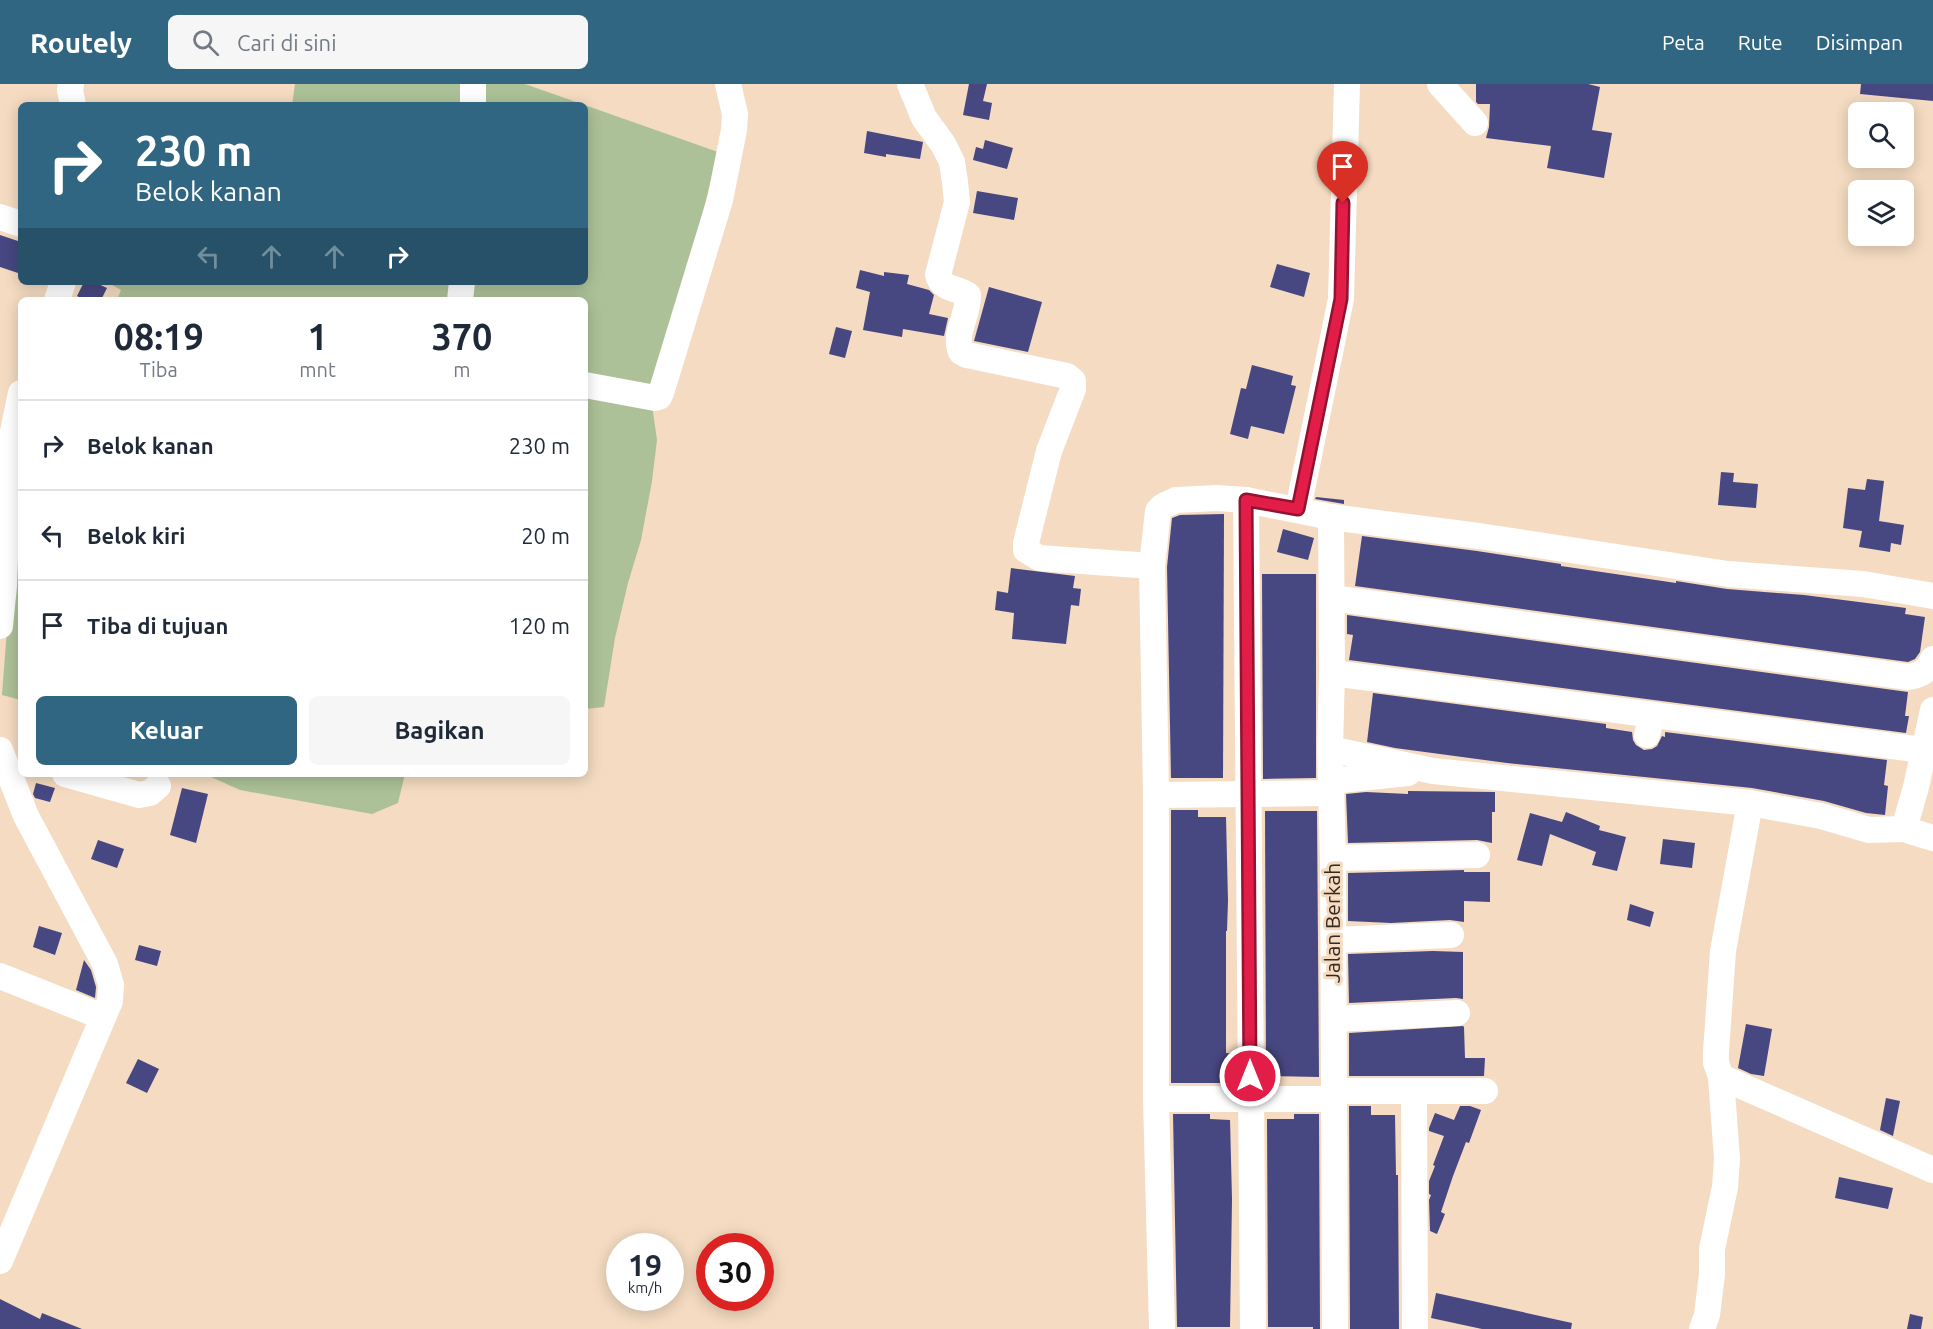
<!DOCTYPE html>
<html lang="id">
<head>
<meta charset="utf-8">
<style>
	:root { --surface:#fff; --page:#f6f6f7; --text:#1f2937; --muted:#747a83; --line:#e0e1e3; --accent:#316682 }
	body { margin:0; font-family:Ubuntu,sans-serif; background:var(--page); color:var(--text); height:100vh; display:flex; flex-direction:column; font-size:22px; white-space:nowrap }
	* { box-sizing:border-box; margin:0 }
	p { font-size:20px; color:var(--muted) }
	.icon { flex:none; width:33px; height:33px; fill:none; stroke:currentColor; stroke-width:2; stroke-linecap:round; stroke-linejoin:round }
	.map { position:relative; flex:1; overflow:hidden }
	.panel { position:absolute; left:18px; top:213px; width:570px; height:480px; display:flex; flex-direction:column; background:var(--surface); border-radius:9px; box-shadow:0 3px 15px #0003 }
	.panel>* { flex:none }
	.banner { position:absolute; left:18px; top:18px; width:570px; height:183px; border-radius:9px; box-shadow:0 3px 15px #0003; background:#316682; color:#fff; overflow:hidden }
	.fabs { position:absolute; left:1848px; top:18px; display:grid; gap:12px }
	.fabs a { display:grid; place-items:center; width:66px; height:66px; border-radius:9px; background:var(--surface); box-shadow:0 3px 15px #0003; font-size:30px }
	.speed { position:absolute; left:606px; top:1149px; display:flex; gap:12px; font-size:30px; font-weight:700; text-align:center }
	.speed>* { display:grid; place-content:center; width:78px; height:78px; border-radius:50%; background:var(--surface); box-shadow:0 3px 15px #0003; line-height:1 }
	.speed small { font-size:15px; font-weight:400 }
	.speed .limit { border:9px solid #d22; background:#fff; color:#111 }
	.pin { position:absolute; display:grid; place-items:center; width:51px; height:51px; color:#fff; margin:-62px -26px; border-radius:50% 50% 50% 0; rotate:-45deg; box-shadow:0 0 6px #0007 }
	.pin .icon { rotate:45deg }
	.me { position:absolute; width:66px; margin:-33px; rotate:0deg; stroke-linejoin:round; filter:drop-shadow(0 0 4px #0008) }
	.turn { display:flex; align-items:center; gap:21px; height:126px; padding:0 18px; font-size:27px }
	.turn .icon { width:78px; height:78px; stroke-width:2.5 }
	.turn b { display:block; font-size:42px; line-height:51px }
	.lanes { display:flex; align-items:center; height:57px; padding:0 18px; background:#0003; justify-content:center; gap:30px; direction:ltr }
	.lanes .off { opacity:.35 }
	.eta { display:flex; justify-content:space-evenly; align-items:center; height:102px; text-align:center }
	.eta b { font-size:36px; font-weight:700; line-height:42px }
	.cta { display:flex; gap:12px; margin-top:auto; padding:12px 18px }
	.cta a { flex:1; height:69px; border-radius:9px; background:var(--accent); color:#fff; font-size:24px; font-weight:700; line-height:69px; text-align:center }
	.cta a+a { background:var(--page); color:var(--text) }
	ul { padding:0; list-style:none }
	li { display:flex; align-items:center; gap:18px; height:90px; padding:0 18px; border-top:2px solid var(--line) }
	li div { flex:1 }
	li b { display:block; font-size:22px }
	li em { font-style:normal }
	header { display:flex; align-items:center; gap:36px; box-sizing:border-box; height:84px; padding:0 30px; background:var(--accent); color:#fff }
	header strong { font-size:28px }
	nav { display:flex; gap:33px; margin-inline-start:auto; font-size:21px }
	.search { width:420px; height:54px; background:var(--page); display:flex; align-items:center; gap:15px; box-sizing:border-box; padding:0 21px; border-radius:9px; color:var(--muted); font-size:22px }
	.map>svg:first-child { display:block }
	.green { fill:#adc198 }
	.building { fill:#474782 }
	.lines { fill:none; stroke-linecap:round; stroke-linejoin:round }
	.minor { stroke:#fff; stroke-width:26 }
	.route-casing { stroke:#92132f; stroke-width:15 }
	.route { stroke:#e11d48; stroke-width:10 }
	.labels { text-anchor:middle; stroke-width:6; stroke-linejoin:round; paint-order:stroke }
	.street-label { font-size:21px; fill:#33291f; stroke:#f4dbc1 }
</style>
</head>
<body>
<header>
<strong>Routely</strong>
<div class="search"><svg class="icon" aria-label="search" viewBox="0 0 24 24"><circle cx="10" cy="10" r="6"/><path d="M15 15l6 6"/></svg>Cari di sini</div>
<nav><a>Peta</a><a>Rute</a><a>Disimpan</a></nav>
</header>
<div class="map">
<svg width="1933" height="1245" viewBox="0 0 1933 1245">
	<rect width="100%" height="100%" fill="#f4dbc1"/>
	<g class="green">
		<path d="M295,0h230l193,68 -65,260 4,28 -5,41 -11,59 -13,43 -13,55 -11,69 -19,2v-409h-468l4,-10 -14,-8h478v-177h-293z"/>
		<path d="M21,359v257l-19,-5z"/>
		<path d="M209,690h196l-7,29 -26,11 -132,-24 -29,-13z"/>
	</g>
	<g class="building">
		<path d="M969,0h18l-4,17 9,2 -3,17 -26,-5z"/>
		<path d="M1476,0h112l12,3 -8,43 20,3 -8,45 -57,-10 4,-22 -65,-8 3,-11 1,-23h-12l-2,-2z"/>
		<path d="M1861,0h72v17l-73,-7z"/>
		<path d="M867,47l56,11 -3,17 -34,-5v3l-22,-4z"/>
		<path d="M985,56l28,8 -6,21 -34,-9 3,-13 7,2z"/>
		<path d="M977,107l41,7 -4,22 -41,-7z"/>
		<path d="M0,151l21,7v32l-21,-7z"/>
		<path d="M1277,180l33,9 -6,24 -34,-10z"/>
		<path d="M860,186l24,6v-4l25,3 -2,9 22,6 5,5 -5,19 19,4 -4,18 -41,-7 -1,8 -39,-7 7,-38 -14,-4z"/>
		<path d="M84,198h10l13,6 -6,12h-17l-7,-4z"/>
		<path d="M989,203l53,15 -14,50 -54,-11z"/>
		<path d="M836,243l16,4 -7,27 -16,-4z"/>
		<path d="M1252,281l41,11 -2,9 5,1 -12,48 -33,-8 -3,13 -18,-5 11,-46 5,1z"/>
		<path d="M1721,388l13,1 -1,9 25,2 -2,24 -38,-3z"/>
		<path d="M1867,395l17,2 -5,40 25,4 -3,20 -10,-2 -1,9 -31,-5 3,-16 -19,-3 5,-40 17,2z"/>
		<path d="M1316,413l28,3v4l-29,-5z"/>
		<path d="M1224,430l-1,264h-52l-4,-211 5,-49 8,-3z"/>
		<path d="M1283,445l31,9 -6,22 -31,-8z"/>
		<path d="M1362,452l115,15 84,13v2l115,17v-2l51,8 77,6 102,13 -1,6 20,3 -5,35 -5,7 -7,3 -553,-76z"/>
		<path d="M1011,484l64,8 -2,12 8,1 -2,17 -8,-1 -5,39 -54,-5 2,-26 -19,-3 2,-19 11,2z"/>
		<path d="M1262,490h54v204l-53,1z"/>
		<path d="M1347,531l561,77 -3,24h4l-3,17 -557,-73 4,-25 -6,-1z"/>
		<path d="M1373,609l233,31v4l26,4 1,8 3,5 8,5 8,-1 5,-3 5,-10 3,1v-5l222,28 -3,25 4,1 -3,29 -19,-2 -42,-12 -72,-13 -245,-25 -112,-15 -28,-6z"/>
		<path d="M36,699l19,5 -5,14 -15,-4 -2,-4z"/>
		<path d="M182,704l26,6 -12,49 -26,-8z"/>
		<path d="M1408,707l87,1v20h-3v31l-15,-3 -129,3 -2,-49 20,-2 42,2z"/>
		<path d="M1171,726h27v7h28l2,84 -1,30h-1v122l10,1v16h-10v13h-55z"/>
		<path d="M1265,727h52l2,266 -53,-1z"/>
		<path d="M1566,728l34,14 -1,4 27,7 -9,34 -25,-6 4,-13 -46,-18 -8,32 -25,-6 13,-47 32,9z"/>
		<path d="M1663,755l32,4 -3,25 -32,-4z"/>
		<path d="M98,756l26,9 -7,19 -26,-9z"/>
		<path d="M1464,786v2h26v30l-26,-1v21l-14,-2 -59,3 -43,-2v-48z"/>
		<path d="M1630,820l24,8 -4,15 -23,-7z"/>
		<path d="M39,842l23,7 -7,22 -22,-8z"/>
		<path d="M139,861l22,6 -4,15 -22,-6z"/>
		<path d="M1433,867l30,1v47l-7,-1 -107,5 -1,-49z"/>
		<path d="M84,876l7,10 5,17 -1,11 -19,-8z"/>
		<path d="M1746,940l26,5 -8,47 -13,-2 -13,-6z"/>
		<path d="M1463,942l1,1 1,31h20l-1,18h-135v-43z"/>
		<path d="M138,975l21,10 -12,24 -21,-10z"/>
		<path d="M1886,1014l14,3 -7,35 -13,-6z"/>
		<path d="M1349,1022h22v9h24l1,60h2l1,154h-49z"/>
		<path d="M1460,1022h10l11,4 -12,33 -3,-1 -13,34 -12,36 4,2 -8,20 -7,-3 -1,-31 2,-5 -2,-1v-13l6,-15 -2,-1 11,-29 -15,-5v-3l6,-15 19,7z"/>
		<path d="M1173,1030h37v5l20,1 2,79 -2,128h-53z"/>
		<path d="M1294,1030h25l1,215h-7v-2h-45l-1,-208h27z"/>
		<path d="M1839,1093l54,11 -5,21 -53,-11z"/>
		<path d="M1436,1209l136,30 -1,6h-89l-51,-11z"/>
		<path d="M0,1215l40,20 2,-6 40,16h-82z"/>
		<path d="M1910,1230l13,3 -2,12h-14z"/>
	</g>
	<g class="lines">
		<g class="minor">
			<path d="M71,0l-1,6 3,15"/>
			<path d="M910,0l14,34 19,26 9,18 3,20 2,20 -19,73c4,15 18,12 30,20 1,19 -15,39 -7,57l6,3 100,21 6,5v8l-24,62 -23,92v7l13,8 113,8"/>
			<path d="M1440,0l35,39"/>
			<path d="M473,21v-21"/>
			<path d="M0,133l21,7"/>
			<path d="M57,216l6,-18"/>
			<path d="M460,216l2,-18"/>
			<path d="M585,301l70,13 4,-1 2,-4 59,-193 14,-70 1,-16 -7,-30"/>
			<path d="M1246,416l7,829"/>
			<path d="M1298,425l43,-210 6,-215"/>
			<path d="M1331,433l1,156 -2,76 3,109 2,471"/>
			<path d="M1332,514l576,79c13,-2 20,-6 25,-18"/>
			<path d="M0,542l4,-40 5,-135 12,-58"/>
			<path d="M1332,589l591,77"/>
			<path d="M1647,651l5,-20"/>
			<path d="M1330,665l103,22 317,32 71,13 48,14 35,-1 29,9"/>
			<path d="M0,666l26,66 79,148 6,21 -1,16 -110,260"/>
			<path d="M65,690l74,21 11,-2 8,-7"/>
			<path d="M1331,697l77,-8"/>
			<path d="M1156,711l174,-2"/>
			<path d="M1904,745l12,-42 17,-77"/>
			<path d="M1333,774l144,-3"/>
			<path d="M1334,856l117,-5"/>
			<path d="M0,892l103,41"/>
			<path d="M1334,935l123,-6"/>
			<path d="M1721,993l212,93"/>
			<path d="M1334,1007h151"/>
			<path d="M1414,1007l1,238"/>
			<path d="M1156,1015h178"/>
			<path d="M1162,1245l-6,-230v-304l-4,-229 6,-55 5,-5 13,-6 41,-2 29,2 85,17 148,19 249,38 135,10 70,12"/>
			<path d="M1702,1245l5,-14 5,-41v-25l13,-62 2,-28 -6,-82 -5,-14v-11l7,-101 27,-148"/>
		</g>
	</g>
	<g class="lines">
		<defs>
			<path id="route" d="M1250,992l-4,-576 52,9 43,-210 2,-96"/>
		</defs>
		<use href="#route" class="route-casing"/>
		<use href="#route" class="route"/>
	</g>
	<g class="labels">
		<g class="street-label">
			<text transform="translate(1333 839) rotate(-90)" y="7">Jalan Berkah</text>
		</g>
	</g>
</svg>
<div class="fabs">
<a><svg class="icon" aria-label="search" viewBox="0 0 24 24"><circle cx="10" cy="10" r="6"/><path d="M15 15l6 6"/></svg></a>
<a><svg class="icon" aria-label="layers" viewBox="0 0 24 24"><path d="M12 4l9 5-9 5-9-5zM3 14l9 5 9-5"/></svg></a>
</div>
<div class="speed"><div>19<small>km/h</small></div><div class="limit">30</div></div>
<div class="pin" style="left:1343px;top:119px;background:#d93025"><svg class="icon" aria-label="arrive" viewBox="0 0 24 24"><path d="M6 21V4h12l-3 4 3 4H6"/></svg></div>
<svg class="me" style="left:1250px;top:992px" viewBox="-20 -20 40 40"><circle r="17" fill="#e11d48" stroke="#fff" stroke-width="3"/><path d="M0-11L8 9 0 5-8 9z" fill="#fff"/></svg>
<div class="banner">
<div class="turn"><svg class="icon" aria-label="right" viewBox="0 0 24 24"><path d="M7 20v-9h11M14 6l5 5-5 5"/></svg><div><b>230 m</b>Belok kanan</div></div>
<div class="lanes"><svg class="icon off" aria-label="left" viewBox="0 0 24 24"><path d="M17 20v-9H6M10 6l-5 5 5 5"/></svg><svg class="icon off" aria-label="ahead" viewBox="0 0 24 24"><path d="M12 20V5M6 11l6-6 6 6"/></svg><svg class="icon off" aria-label="ahead" viewBox="0 0 24 24"><path d="M12 20V5M6 11l6-6 6 6"/></svg><svg class="icon" aria-label="right" viewBox="0 0 24 24"><path d="M7 20v-9h11M14 6l5 5-5 5"/></svg></div>
</div>
<section class="panel">
<div class="eta">
<div><b>08:19</b><p>Tiba</p></div>
<div><b>1</b><p>mnt</p></div>
<div><b>370</b><p>m</p></div>
</div>
<ul>
<li><svg class="icon" aria-label="right" viewBox="0 0 24 24"><path d="M7 20v-9h11M14 6l5 5-5 5"/></svg><div><b>Belok kanan</b></div><em>230 m</em></li>
<li><svg class="icon" aria-label="left" viewBox="0 0 24 24"><path d="M17 20v-9H6M10 6l-5 5 5 5"/></svg><div><b>Belok kiri</b></div><em>20 m</em></li>
<li><svg class="icon" aria-label="arrive" viewBox="0 0 24 24"><path d="M6 21V4h12l-3 4 3 4H6"/></svg><div><b>Tiba di tujuan</b></div><em>120 m</em></li>
</ul>
<div class="cta"><a>Keluar</a><a>Bagikan</a></div>
</section>
</div>
</body>
</html>
